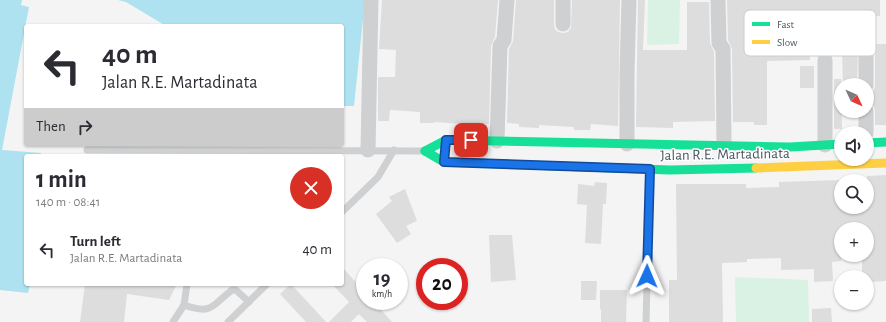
<!DOCTYPE html>
<html lang="en">
<head>
<meta charset="utf-8">
<style>
	:root { --surface:#fff; --page:#f7f7f7; --text:#2b2b33; --muted:#7c7c81 }
	body { margin:0; font-family:"Alegreya Sans",sans-serif; background:var(--page); color:var(--text); height:100vh; display:flex; flex-direction:column; font-size:15px; white-space:nowrap }
	* { box-sizing:border-box; margin:0 }
	p { font-size:13px; color:var(--muted) }
	.icon { flex:none; width:22px; height:22px; fill:none; stroke:currentColor; stroke-width:2; stroke-linecap:round; stroke-linejoin:round }
	.map { position:relative; flex:1; overflow:hidden }
	.panel { position:absolute; left:24px; top:154px; width:320px; height:132px; display:flex; flex-direction:column; background:var(--surface); border-radius:4px; box-shadow:0 1px 3px #0004 }
	.panel>* { flex:none }
	.hud { position:absolute; left:24px; top:24px; width:320px; height:122px; border-radius:4px; box-shadow:0 1px 3px #0004; background:#fff; color:var(--text); overflow:hidden }
	.needle { width:26px; rotate:134deg }
	.fabs { position:absolute; left:834px; top:78px; display:grid; gap:8px }
	.fabs a { display:grid; place-items:center; width:40px; height:40px; border-radius:50%; background:var(--surface); box-shadow:0 1px 3px #0004; font-size:20px }
	.speed { position:absolute; left:356px; top:258px; display:flex; gap:8px; font-size:20px; font-weight:700; text-align:center }
	.speed>* { display:grid; place-content:center; width:52px; height:52px; border-radius:50%; background:var(--surface); box-shadow:0 1px 3px #0004; line-height:1 }
	.speed small { font-size:10px; font-weight:400 }
	.speed .limit { border:6px solid #d22; background:#fff; color:#111 }
	.pin { position:absolute; display:grid; place-items:center; width:34px; height:34px; color:#fff; margin:-17px; border-radius:8px; box-shadow:0 2px 6px #0006 }
	.me { position:absolute; width:44px; margin:-22px; rotate:1deg; stroke-linejoin:round; filter:drop-shadow(0 0 3px #0008) }
	.turn { display:flex; align-items:center; gap:14px; height:84px; padding:0 12px; font-size:18px }
	.turn .icon { width:52px; height:52px; stroke-width:2.5 }
	.turn b { display:block; font-size:28px; line-height:34px }
	.then { display:flex; align-items:center; height:38px; padding:0 12px; background:#0003; gap:8px; font-size:15px }
	.round { display:grid; place-items:center; flex:none; width:42px; height:42px; border-radius:21px; background:var(--page) }
	.overview { display:flex; align-items:center; justify-content:space-between; height:68px; padding:0 12px }
	h1 { font-size:24px; font-weight:700; line-height:30px }
	ul { padding:0; list-style:none }
	li { display:flex; align-items:center; gap:12px; height:56px; padding:0 12px }
	li div { flex:1 }
	li b { display:block; font-size:15px }
	li em { font-style:normal }
	.map>svg:first-child { display:block }
	.green { fill:#d9f2e3 }
	.water { fill:#aee2f0 }
	.building { fill:#ddddde }
	.lines { fill:none; stroke-linecap:round; stroke-linejoin:round }
	.lane { stroke:#ced0d2; stroke-width:7 }
	.street { stroke:#ced0d2; stroke-width:15 }
	.fast { stroke:#16e098; stroke-width:9 }
	.slow { stroke:#ffcf43; stroke-width:9 }
	.route-casing { stroke:#114b97; stroke-width:10 }
	.route { stroke:#1a73e8; stroke-width:7 }
	.labels { text-anchor:middle; stroke-width:3; stroke-linejoin:round; paint-order:stroke }
	.street-label { font-size:15px; fill:#4a5661; stroke:#fff }
	.key { fill:#fff; stroke:#c9ccd0; stroke-width:1 }
	.key-label { font-size:11px; fill:#4a5661 }
</style>
</head>
<body>
<div class="map">
<svg width="886" height="322" viewBox="0 0 886 322">
	<rect width="100%" height="100%" fill="#f4f4f4"/>
	<g class="green">
		<path d="M648,0h32l-1,44 -32,1z"/>
		<path d="M735,277l73,3 1,42h-73z"/>
	</g>
	<g class="water">
		<path d="M0,0h22l-1,5 8,2 -27,143 39,3v3h-15v128h4l-2,9 -28,-3z"/>
		<path d="M118,0h247l-11,106h-12v-80h-176l-40,-24z"/>
	</g>
	<g class="building">
		<path d="M382,0h116l-3,37 -4,9 -2,78h-13v1l-42,-3v1h-14v-11l-30,-2 -1,11h-11v-44h17l1,-27 -17,-1z"/>
		<path d="M516,0h38v24l1,5 3,3 5,1 5,-1 3,-4 1,-28h48l-2,126 -27,-2 -1,6h-16v-3l-35,-2v3l-20,-1v-3l-12,-1 2,-74 4,-8z"/>
		<path d="M638,0h7l-2,50h44v-48h22l1,41 4,9 1,69 -42,1v6l-37,-1z"/>
		<path d="M727,0h153v16l-47,1v6l-23,1v36l-43,1v64h-13v-3h-21l-1,-73 -4,-9z"/>
		<path d="M870,44h16v81h-11v-14l-1,-5 -4,-3v-10l4,-3 1,-5v-33l-1,-5z"/>
		<path d="M858,49l-1,36h-14l-1,-35z"/>
		<rect x="800" y="66" width="14" height="22"/>
		<path d="M834,79h7l1,50h-8z"/>
		<path d="M886,175v106l-19,1v-5h-5v-22h5v-26h-26v32l-9,1 1,19 -19,1v-13l-33,1v-12l-34,1v3l-25,1 1,59h-54v-42h8l-1,-96h70v4l33,-1v-5l62,-2v27h26v-31z"/>
		<path d="M595,182l12,1 -1,21h-3l-2,40 -16,-1 2,-38 -10,-1 1,-20 16,2z"/>
		<path d="M405,189l12,32 -11,5 5,8 -14,9 -21,-29 16,-13 -3,-4z"/>
		<path d="M489,235h23l4,45 -25,2z"/>
		<path d="M342,267l23,25v9h8l19,21h-25l-8,-8 -8,8h-22l20,-20 -17,-18h10z"/>
		<path d="M581,281h16l-1,19h-15z"/>
		<path d="M85,284h92l-8,16 -42,-6 -3,28h-44z"/>
		<path d="M291,284l35,38h-20l-26,-28z"/>
		<path d="M600,290h27l-1,32h-25v-13h-1z"/>
		<path d="M831,308l1,14h-20v-13z"/>
	</g>
	<g class="lines">
		<g class="lane">
			<path d="M87,150l336,1"/>
			<path d="M342,212l36,-35 16,-27"/>
			<path d="M187,284l-3,21c29,10 27,1 48,-15h4l13,12"/>
			<path d="M173,322l11,-17"/>
			<path d="M228,322l39,-38"/>
			<path d="M646,322l4,-151"/>
		</g>
		<g class="street">
			<path d="M718,0l1,43 4,6 1,96"/>
			<path d="M563,24v-24"/>
			<path d="M825,60v85"/>
			<path d="M866,85v-33"/>
			<path d="M866,133v-22"/>
			<path d="M497,141l3,-95 4,-6 3,-40"/>
			<path d="M627,144v-73l2,-71"/>
			<path d="M368,150l3,-150"/>
		</g>
		<g class="fast">
			<path d="M867,143l19,-1"/>
			<path d="M425,151l19,11 226,8 86,-2"/>
			<path d="M425,151l21,-11 344,7 51,-3"/>
		</g>
		<path class="slow" d="M756,168l130,-5"/>
	</g>
	<g class="lines">
		<defs>
			<path id="route" d="M471,140h-25l-2,22 206,7 -3,107"/>
		</defs>
		<use href="#route" class="route-casing"/>
		<use href="#route" class="route"/>
	</g>
	<g class="labels">
		<g class="street-label">
			<text transform="translate(725 154) rotate(-1)" y="5">Jalan R.E. Martadinata</text>
		</g>
	</g>
	<rect x="744" y="10" width="132" height="46" rx="6" class="key"/>
	<rect x="752" y="22" width="18" height="4" fill="#16e098"/>
	<rect x="752" y="40" width="18" height="4" fill="#ffcf43"/>
	<g class="key-label">
		<text x="777" y="28">Fast</text>
		<text x="777" y="46">Slow</text>
	</g>
</svg>
<div class="fabs">
<a><svg class="needle" viewBox="-14 -14 28 28"><path d="M0-13l5 13h-10z" fill="#e53935"/><path d="M0 13l5-13h-10z" fill="#7c7c81"/></svg></a>
<a><svg class="icon" aria-label="sound" viewBox="0 0 24 24"><path d="M4 9h4l5-4v14l-5-4H4zM17 9q2 3 0 6"/></svg></a>
<a><svg class="icon" aria-label="search" viewBox="0 0 24 24"><circle cx="10" cy="10" r="6"/><path d="M15 15l6 6"/></svg></a>
<a>+</a>
<a>−</a>
</div>
<div class="speed"><div>19<small>km/h</small></div><div class="limit">20</div></div>
<div class="pin" style="left:471px;top:140px;background:#d93025"><svg class="icon" aria-label="arrive" viewBox="0 0 24 24"><path d="M6 21V4h12l-3 4 3 4H6"/></svg></div>
<svg class="me" style="left:647px;top:276px" viewBox="-20 -20 40 40"><path d="M0-17L14 15 0 8-14 15z" fill="#1a73e8" stroke="#fff" stroke-width="4"/></svg>
<div class="hud">
<div class="turn"><svg class="icon" aria-label="left" viewBox="0 0 24 24"><path d="M17 20v-9H6M10 6l-5 5 5 5"/></svg><div><b>40 m</b>Jalan R.E. Martadinata</div></div>
<div class="then">Then<svg class="icon" aria-label="right" viewBox="0 0 24 24"><path d="M7 20v-9h11M14 6l5 5-5 5"/></svg></div>
</div>
<section class="panel">
<div class="overview"><div><h1>1 min</h1><p>140 m · 08:41</p></div><a class="round" style="background:#d93025;color:#fff"><svg class="icon" aria-label="close" viewBox="0 0 24 24"><path d="M6 6l12 12M18 6L6 18"/></svg></a></div>
<ul>
<li><svg class="icon" aria-label="left" viewBox="0 0 24 24"><path d="M17 20v-9H6M10 6l-5 5 5 5"/></svg><div><b>Turn left</b><p>Jalan R.E. Martadinata</p></div><em>40 m</em></li>
</ul>
</section>
</div>
</body>
</html>
